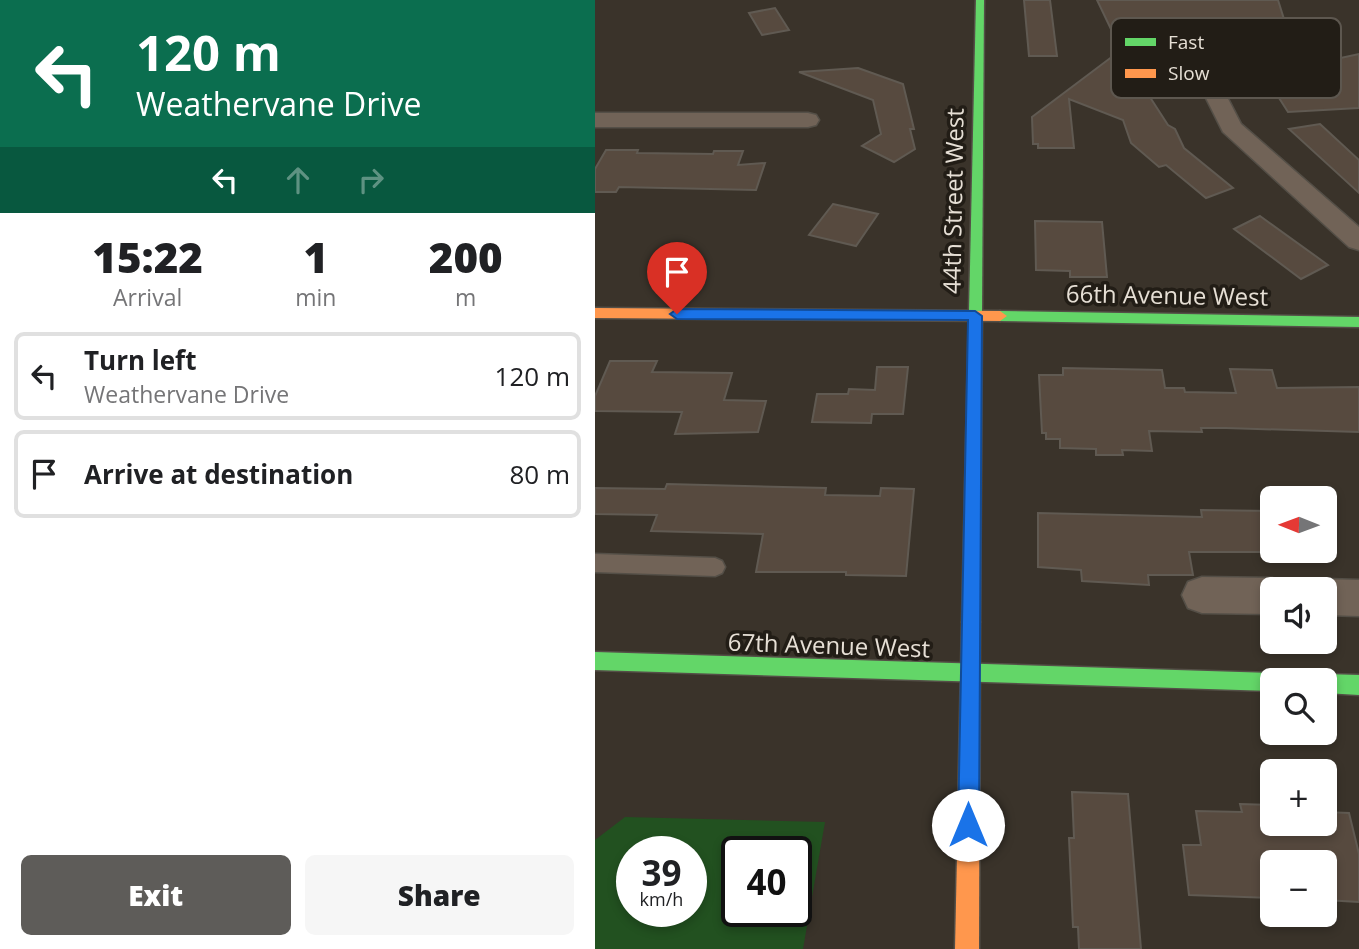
<!DOCTYPE html>
<html lang="en">
<head>
<meta charset="utf-8">
<style>
	:root { --surface:#fff; --page:#f6f6f6; --text:#202124; --muted:#757577; --line:#e0e0e0; --accent:#5e5c59 }
	body { margin:0; font-family:"Open Sans",sans-serif; background:var(--page); color:var(--text); height:100vh; display:flex; flex-direction:column; font-size:26px; white-space:nowrap }
	* { box-sizing:border-box; margin:0 }
	p { font-size:23px; color:var(--muted) }
	.icon { flex:none; width:38px; height:38px; fill:none; stroke:currentColor; stroke-width:2; stroke-linecap:round; stroke-linejoin:round }
	.map { position:relative; flex:1; overflow:hidden }
	.details { display:flex; flex-direction:column; background:var(--surface); width:595px }
	.details>* { flex:none }
	.guide { background:#0b6e4f; color:#fff; overflow:hidden }
	.needle { width:46px; rotate:271deg }
	.fabs { position:absolute; left:665px; top:486px; display:grid; gap:14px }
	.fabs a { display:grid; place-items:center; width:77px; height:77px; border-radius:10px; background:var(--surface); box-shadow:0 4px 10px #0003; font-size:35px }
	.speed { position:absolute; left:21px; top:836px; display:flex; gap:14px; font-size:35px; font-weight:700; text-align:center }
	.speed>* { display:grid; place-content:center; width:91px; height:91px; border-radius:50%; background:var(--surface); box-shadow:0 4px 10px #0003; line-height:1 }
	.speed small { font-size:18px; font-weight:400 }
	.speed .limit { border:4px solid #111; border-radius:10px; background:#fff; color:#111 }
	.pin { position:absolute; display:grid; place-items:center; width:60px; height:60px; color:#fff; margin:-72px -30px; border-radius:50% 50% 50% 0; rotate:-45deg; box-shadow:0 0 7px #0007 }
	.pin .icon { rotate:45deg }
	.me { position:absolute; width:77px; margin:-38px; rotate:0deg; stroke-linejoin:round; filter:drop-shadow(0 0 5px #0008) }
	.turn { display:flex; align-items:center; gap:24px; height:147px; padding:0 21px; font-size:32px }
	.turn .icon { width:91px; height:91px; stroke-width:2.5 }
	.turn b { display:block; font-size:49px; line-height:60px }
	.lanes { display:flex; align-items:center; height:66px; padding:0 21px; background:#0003; justify-content:center; gap:35px; direction:ltr }
	.lanes .off { opacity:.35 }
	.eta { display:flex; justify-content:space-evenly; align-items:center; height:119px; text-align:center }
	.eta b { font-size:42px; font-weight:800; line-height:49px }
	.action { display:flex; gap:14px; margin-top:auto; padding:14px 21px }
	.action a { flex:1; height:80px; border-radius:10px; background:var(--accent); color:#fff; font-size:28px; font-weight:800; line-height:80px; text-align:center }
	.action a+a { background:var(--page); color:var(--text) }
	ul { padding:0; list-style:none }
	li { display:flex; align-items:center; gap:21px; height:88px; margin:0 14px 10px; padding:0 7px; border:4px solid var(--line); border-radius:10px }
	li div { flex:1 }
	li b { display:block; font-size:26px }
	li em { font-style:normal }
	main { display:flex; flex:1; min-height:0 }
	.map>svg:first-child { display:block }
	.green { fill:#225120; fill-rule:evenodd }
	.building { fill:#574a3f; stroke:#605a52; stroke-width:2 }
	.lines { fill:none; stroke-linecap:round; stroke-linejoin:round }
	.lane-casing { stroke:#544f47; stroke-width:3 }
	.street-casing { stroke:#544f47; stroke-width:3 }
	.fast-casing { stroke:#544f47; stroke-width:3 }
	.slow-casing { stroke:#544f47; stroke-width:3 }
	.lane { fill:#716357; fill-rule:evenodd }
	.street { fill:#716357; fill-rule:evenodd }
	.fast { fill:#63d668; fill-rule:evenodd }
	.slow { fill:#ff974d; fill-rule:evenodd }
	.route { fill:#1a73e8; stroke:#114b97; stroke-width:2 }
	.labels { text-anchor:middle; stroke-width:7; stroke-linejoin:round; paint-order:stroke }
	.street-label { font-size:24px; fill:#e6dfd5; stroke:#221d16 }
	.key { fill:#221d16; stroke:#5d574f; stroke-width:2 }
	.key-label { font-size:19px; fill:#e6dfd5 }
</style>
</head>
<body>
<main>
<section class="details">
<div class="guide">
<div class="turn"><svg class="icon" aria-label="left" viewBox="0 0 24 24"><path d="M17 20v-9H6M10 6l-5 5 5 5"/></svg><div><b>120 m</b>Weathervane Drive</div></div>
<div class="lanes"><svg class="icon" aria-label="left" viewBox="0 0 24 24"><path d="M17 20v-9H6M10 6l-5 5 5 5"/></svg><svg class="icon off" aria-label="ahead" viewBox="0 0 24 24"><path d="M12 20V5M6 11l6-6 6 6"/></svg><svg class="icon off" aria-label="right" viewBox="0 0 24 24"><path d="M7 20v-9h11M14 6l5 5-5 5"/></svg></div>
</div>
<div class="eta">
<div><b>15:22</b><p>Arrival</p></div>
<div><b>1</b><p>min</p></div>
<div><b>200</b><p>m</p></div>
</div>
<ul>
<li><svg class="icon" aria-label="left" viewBox="0 0 24 24"><path d="M17 20v-9H6M10 6l-5 5 5 5"/></svg><div><b>Turn left</b><p>Weathervane Drive</p></div><em>120 m</em></li>
<li><svg class="icon" aria-label="arrive" viewBox="0 0 24 24"><path d="M6 21V4h12l-3 4 3 4H6"/></svg><div><b>Arrive at destination</b></div><em>80 m</em></li>
</ul>
<div class="action"><a>Exit</a><a>Share</a></div>
</section>
<div class="map">
<svg width="764" height="949" viewBox="0 0 764 949">
	<rect width="100%" height="100%" fill="#3a332a"/>
	<path class="green" d="M30,817l200,5 -22,127h-208v-109zM37,852h59v60h-59zM142,852h59v60h-59z"/>
	<g class="building">
		<path d="M429,0h26l7,56h-28z"/>
		<path d="M502,0h181l21,67 60,-13v54l-71,4 -25,-39 -16,-13 -69,-2 3,5 -35,28 22,34 7,4 9,19 49,40 -27,10 -40,-33 -7,2 -28,-24 -8,-23 -54,-21 5,49h-36v-4h-5l-1,-27 89,-67z"/>
		<path d="M180,8l14,22 -27,5 -13,-22z"/>
		<path d="M263,68l45,16 11,45h-4l5,20 -21,13 -32,-16 19,-12 -8,-34 -74,-28z"/>
		<path d="M725,124l39,36v33l-70,-64z"/>
		<path d="M11,150h32l-1,3 76,1 1,-3h29l-5,14 27,-2 -9,27 -137,-3 -3,5h-21v-23z"/>
		<path d="M238,204l45,10 -22,32 -47,-11z"/>
		<path d="M665,216l68,49 -27,14 -67,-50z"/>
		<path d="M440,221l67,1 5,55h-37v-6l-34,-1z"/>
		<path d="M15,361h47l-5,11 80,1 -8,27 42,1 -8,31 -83,2 7,-22 -87,-1v-15z"/>
		<path d="M282,367h31l-5,47h-31l-1,9 -59,-1 5,-28h31l1,-5 26,1z"/>
		<path d="M468,368l99,2 3,18h19l1,4 51,1 -6,-24 42,1 5,18 82,-1v45l-133,-4h-25l1,4 -53,-1 3,20 -30,-1 1,5h-27v-6l-36,-1v-9h-14v-6h-4l-3,-58h24z"/>
		<path d="M72,484l159,4 -1,7 55,1 1,-8 33,1 -8,87 -60,-1v-3h-90l7,-38 -112,-3 6,-16 -62,-1v-26l70,1z"/>
		<path d="M606,510l71,1v41h-83l4,23h-45l1,10 -67,-4 -1,-11 -43,-3v-54l164,4z"/>
		<path d="M477,792l56,2 13,155h-62l-1,-22h-5l-4,-89h5z"/>
		<path d="M645,804l32,1v19h53v-12l24,1 10,41v48l-34,-2v-37h-53v35l-83,-3 -6,-50h18l-5,-34 46,1z"/>
	</g>
	<g class="lines">
		<defs>
			<path id="lane" d="M0,554l120,4 7,3 3,6 -3,6 -7,3 -120,-4z"/>
			<g id="street">
				<path d="M620,87l8,2 18,35 118,103v23l-10,-3 -126,-115 -19,-38 3,-5z"/>
				<path d="M0,113h213l8,2 3,5 -3,5 -8,2h-213z"/>
				<path d="M607,577l70,1 14,5 3,7h-17v24l-70,-1 -14,-5 -6,-13 6,-13z"/>
				<path d="M730,579l34,1v36l-34,-1v-25h-16l2,-6z"/>
			</g>
			<g id="fast">
				<path d="M381,0h8l-4,622 -3,6 -6,3 -6,-3 -3,-6z"/>
				<path d="M405,311l359,6v10l-359,-6 -7,-5z"/>
				<path d="M0,652l677,21 7,2 2,6h-9v10l-677,-21z"/>
				<path d="M730,674l34,1v20l-34,-2v-12h-8z"/>
			</g>
			<g id="slow">
				<path d="M0,308l405,3 7,5 -7,5 -405,-3z"/>
				<path d="M376,613l6,3 3,6 -1,327h-24l7,-327 3,-6z"/>
			</g>
		</defs>
		<use href="#lane" class="lane-casing"/>
		<use href="#street" class="street-casing"/>
		<use href="#fast" class="fast-casing"/>
		<use href="#slow" class="slow-casing"/>
		<use href="#lane" class="lane"/>
		<use href="#street" class="street"/>
		<use href="#fast" class="fast"/>
		<use href="#slow" class="slow"/>
	</g>
	<path class="route" d="M82,309l298,2 7,5 -3,509 -3,7 -8,3 -7,-3 -3,-7 10,-505 -291,-1 -7,-5z"/>
	<g class="labels">
		<g class="street-label">
			<text transform="translate(359 201) rotate(-89)" y="8">44th Street West</text>
			<text transform="translate(572 296) rotate(1)" y="8">66th Avenue West</text>
			<text transform="translate(234 646) rotate(2)" y="8">67th Avenue West</text>
		</g>
	</g>
	<rect x="516" y="18" width="230" height="80" rx="10" class="key"/>
	<rect x="530" y="38" width="31" height="8" fill="#63d668"/>
	<rect x="530" y="69" width="31" height="9" fill="#ff974d"/>
	<g class="key-label">
		<text x="573" y="49">Fast</text>
		<text x="573" y="80">Slow</text>
	</g>
</svg>
<div class="fabs">
<a><svg class="needle" viewBox="-14 -14 28 28"><path d="M0-13l5 13h-10z" fill="#e53935"/><path d="M0 13l5-13h-10z" fill="#757577"/></svg></a>
<a><svg class="icon" aria-label="sound" viewBox="0 0 24 24"><path d="M4 9h4l5-4v14l-5-4H4zM17 9q2 3 0 6"/></svg></a>
<a><svg class="icon" aria-label="search" viewBox="0 0 24 24"><circle cx="10" cy="10" r="6"/><path d="M15 15l6 6"/></svg></a>
<a>+</a>
<a>−</a>
</div>
<div class="speed"><div>39<small>km/h</small></div><div class="limit">40</div></div>
<div class="pin" style="left:82px;top:314px;background:#d93025"><svg class="icon" aria-label="arrive" viewBox="0 0 24 24"><path d="M6 21V4h12l-3 4 3 4H6"/></svg></div>
<svg class="me" style="left:373px;top:825px" viewBox="-20 -20 40 40"><circle r="19" fill="#fff"/><path d="M0-13L10 11 0 6-10 11z" fill="#1a73e8"/></svg>
</div>
</main>
</body>
</html>
